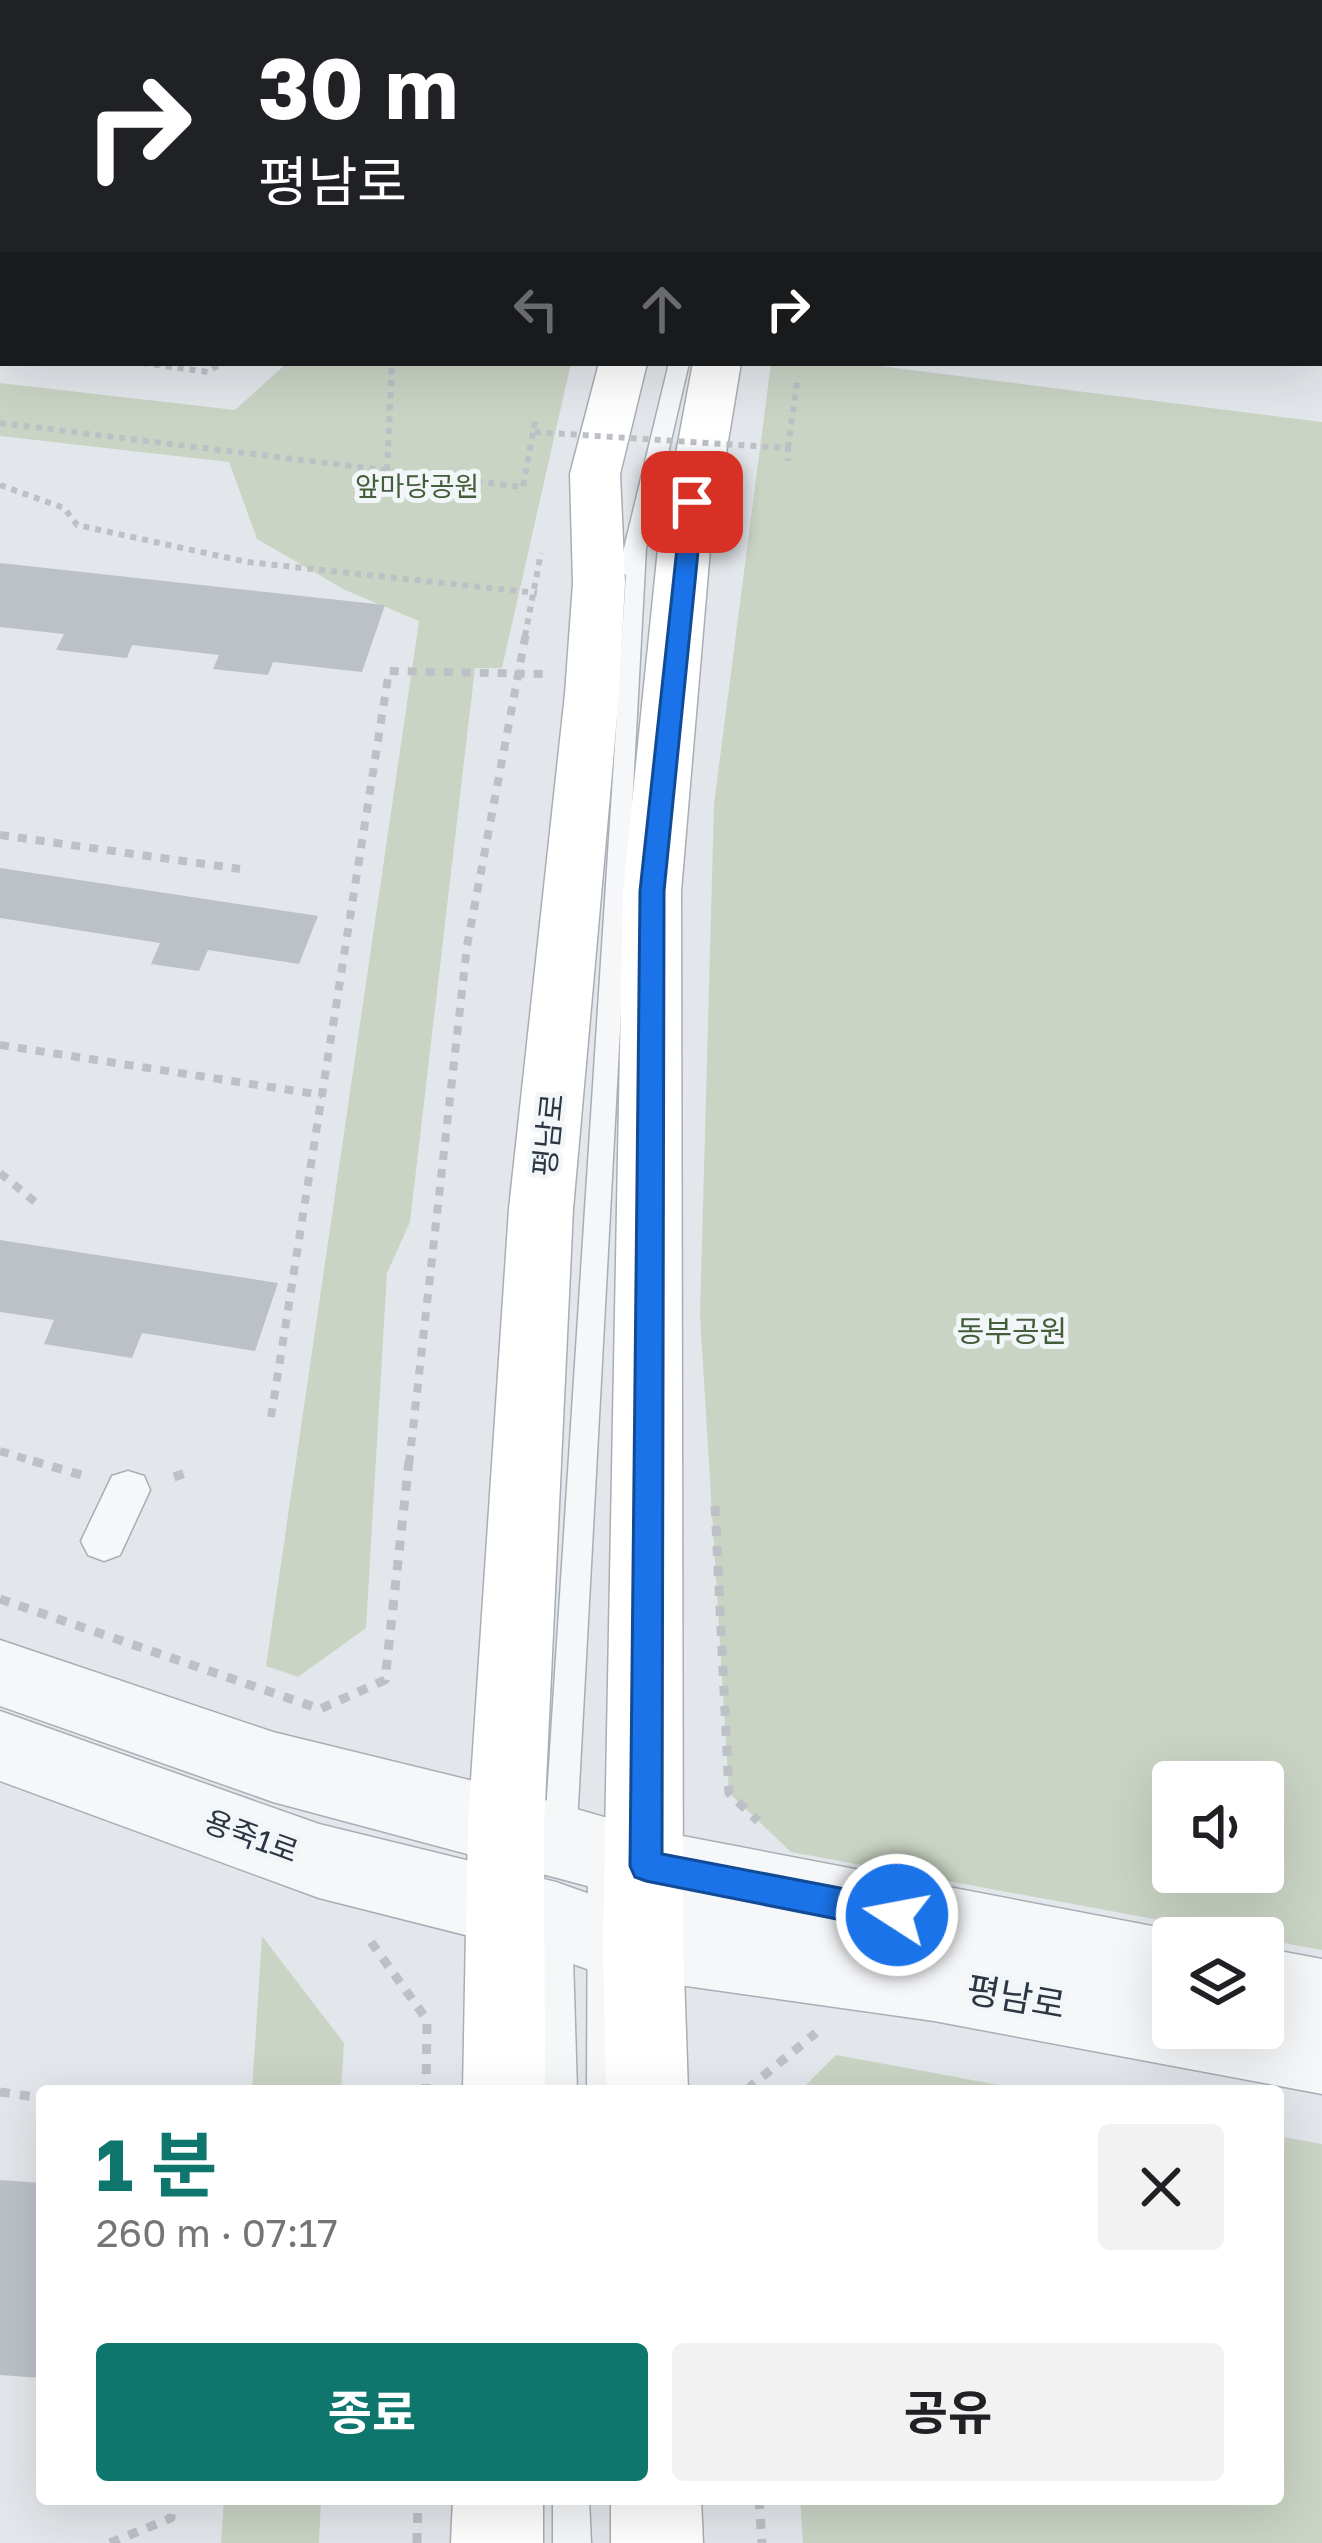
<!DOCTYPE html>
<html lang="ko">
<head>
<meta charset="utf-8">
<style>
	:root { --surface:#fff; --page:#f2f2f2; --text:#202124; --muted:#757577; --accent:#0f766e }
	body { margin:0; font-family:"Golos Text","Noto Sans KR",sans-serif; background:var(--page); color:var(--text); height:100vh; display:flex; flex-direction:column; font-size:45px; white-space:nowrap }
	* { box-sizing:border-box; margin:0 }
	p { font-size:39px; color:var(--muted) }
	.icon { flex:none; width:66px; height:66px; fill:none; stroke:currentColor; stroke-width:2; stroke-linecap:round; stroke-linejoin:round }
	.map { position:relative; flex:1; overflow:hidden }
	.panel { position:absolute; left:36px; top:2085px; width:1248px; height:420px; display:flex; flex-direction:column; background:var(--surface); border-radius:12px; box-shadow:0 12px 48px #0002 }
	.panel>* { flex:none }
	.banner { position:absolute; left:0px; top:0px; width:1323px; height:366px; box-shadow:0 12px 48px #0002; background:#202124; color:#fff; overflow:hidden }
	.fabs { position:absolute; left:1152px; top:1761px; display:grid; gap:24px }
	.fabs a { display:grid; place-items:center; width:132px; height:132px; border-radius:12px; background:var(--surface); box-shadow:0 12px 48px #0002; font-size:60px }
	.pin { position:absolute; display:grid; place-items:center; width:102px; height:102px; color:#fff; margin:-51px; border-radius:24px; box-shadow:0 6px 18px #0006 }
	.me { position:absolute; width:132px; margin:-66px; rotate:281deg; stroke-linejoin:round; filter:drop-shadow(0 0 9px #0008) }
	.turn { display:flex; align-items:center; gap:42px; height:252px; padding:0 60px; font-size:54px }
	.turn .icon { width:156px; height:156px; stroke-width:2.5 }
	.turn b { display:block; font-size:84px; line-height:102px }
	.lanes { display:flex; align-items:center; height:114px; padding:0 60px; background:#0003; justify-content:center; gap:60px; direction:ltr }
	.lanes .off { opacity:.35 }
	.round { display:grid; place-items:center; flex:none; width:126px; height:126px; border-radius:12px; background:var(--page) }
	.overview { display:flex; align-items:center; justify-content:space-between; height:204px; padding:0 60px }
	h1 { font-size:72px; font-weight:700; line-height:90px; color:var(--accent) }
	.button { display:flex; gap:24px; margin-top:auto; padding:24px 60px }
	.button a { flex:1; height:138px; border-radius:12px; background:var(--accent); color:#fff; font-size:48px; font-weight:700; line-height:138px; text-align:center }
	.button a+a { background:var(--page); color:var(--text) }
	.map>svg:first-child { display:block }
	.green { fill:#cad4c5; fill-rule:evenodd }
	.building { fill:#bbc1c7 }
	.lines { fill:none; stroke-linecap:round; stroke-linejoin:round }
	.service-casing { stroke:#a8aeb5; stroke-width:3 }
	.pedestrian-casing { stroke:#a8aeb5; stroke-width:3 }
	.tertiary-casing { stroke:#a8aeb5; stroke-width:3 }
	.secondary-casing { stroke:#a8aeb5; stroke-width:3 }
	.path-far2 { stroke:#bdc1c6; stroke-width:6; stroke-dasharray:6 6; stroke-linecap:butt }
	.path-far1 { stroke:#bdc1c6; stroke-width:8; stroke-dasharray:9 9; stroke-linecap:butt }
	.path { stroke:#bdc1c6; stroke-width:9; stroke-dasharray:10 10; stroke-linecap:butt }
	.service { fill:#f6f7f9; fill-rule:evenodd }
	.pedestrian { fill:#f6f7f9; fill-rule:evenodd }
	.tertiary { fill:#f6f7f9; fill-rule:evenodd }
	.secondary { fill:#fff; fill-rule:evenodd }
	.path-bridge { stroke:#bdc1c6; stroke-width:6; stroke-dasharray:6 6; stroke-linecap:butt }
	.route { fill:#1a73e8; stroke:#114b97; stroke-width:3 }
	.labels { text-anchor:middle; stroke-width:10; stroke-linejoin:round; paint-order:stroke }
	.far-park-label { font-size:27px; fill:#445d3a; stroke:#f3f6f8 }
	.street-label { font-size:30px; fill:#2c3642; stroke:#f3f6f8 }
	.park-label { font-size:30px; fill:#445d3a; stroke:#f3f6f8 }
	.near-street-label { font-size:36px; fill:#2c3642; stroke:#f3f6f8 }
</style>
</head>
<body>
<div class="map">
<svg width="1322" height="2543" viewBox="0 0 1322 2543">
	<rect width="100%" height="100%" fill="#e3e7eb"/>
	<g class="green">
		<path d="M287,363h284l-69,305h-27l-65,554 -23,51 -21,355 -68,49 -32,-11 153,-1045 -74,-31 -88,-51 -28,-77 -229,-26v-53l235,27z"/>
		<path d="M771,363h85l466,59v1528l-531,-98 -62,-59 -29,-478 14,-511zM1173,1782h90v90h-90z"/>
		<path d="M262,1936l82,107 -3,48h-89z"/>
		<path d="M836,2055l195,36h-231z"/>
		<path d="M1278,2136l44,8v399h-519l-3,-44h478z"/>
		<path d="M224,2499h97l-2,44h-98z"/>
	</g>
	<g class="building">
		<path d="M0,563l385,42 -23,67 -89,-10 -5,13 -55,-6 6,-14 -87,-10 -5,13 -71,-8 8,-16 -64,-7z"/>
		<path d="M0,868l318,48 -19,48 -91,-14 -9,21 -48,-7 9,-21 -160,-25z"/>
		<path d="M0,1240l278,43 -23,68 -113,-18 -10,25 -88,-14 10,-24 -54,-8z"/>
		<path d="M0,2180l42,3v195l-42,-3z"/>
	</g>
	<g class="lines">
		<defs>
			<g id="service">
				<path d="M669,363h20l-43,185 -70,1295 -5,11 -11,4 -11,-4 -5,-11 82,-1268 -7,-6z"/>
				<path d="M604,1840l11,4 5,11 1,236h-34l1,-236 5,-11z"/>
				<path d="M556,1907l11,5 5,11 5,168h-34l-3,-168 5,-11z"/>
				<path d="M553,2499h36l2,44h-38z"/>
			</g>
			<path id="pedestrian" d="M128,1471l16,5 6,14 -30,65 -16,6 -16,-6 -7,-14 31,-65z"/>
			<path id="tertiary" d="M0,1640l273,92 233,57 140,40 527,101 20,8h-20v90h90v-80l59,11v135l-388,-73 -333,-47 -45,-16 -237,-60 -319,-117v-70l319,113 237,58 45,16 57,7 -385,-103 -273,-96z"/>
			<g id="secondary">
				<path d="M599,363h48l-27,111 5,109 -6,111 -46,515 -29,616 1,266h-82l5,-266 41,-616 56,-515 8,-111 -3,-109z"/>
				<path d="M693,363h48l-31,186 -29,342 2,1054 5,146h-82l-3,-146 20,-1054 35,-342z"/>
				<path d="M453,2499h90v44h-92z"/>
				<path d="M611,2499h90l2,44h-92z"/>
			</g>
		</defs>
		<use href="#service" class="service-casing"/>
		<use href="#pedestrian" class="pedestrian-casing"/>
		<use href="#tertiary" class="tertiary-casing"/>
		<use href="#secondary" class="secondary-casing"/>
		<g class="path-far2">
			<path d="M241,0l17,3"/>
			<path d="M142,363l66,9 14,-9"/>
			<path d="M0,423l523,64 10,-55"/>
			<path d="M788,448l10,-72"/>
			<path d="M387,470l5,-107"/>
			<path d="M0,485l64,23 13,17 170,37 290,31"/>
			<path d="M525,636l16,-83"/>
		</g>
		<g class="path-far1">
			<path d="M0,835l240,34"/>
			<path d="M0,1045l322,50"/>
			<path d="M0,1173l39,32"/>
			<path d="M271,1417l118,-746 155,3"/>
			<path d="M0,1451l43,13"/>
			<path d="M409,1464l58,-518 59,-313"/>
		</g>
		<g class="path">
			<path d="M33,1461l52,15"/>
			<path d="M174,1477l18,-6"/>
			<path d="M715,1506l14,287 29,28"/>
			<path d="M0,1599l320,110 65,-29 24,-219"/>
			<path d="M371,1942l56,78 -1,71"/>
			<path d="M751,2091v-5l65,-53"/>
			<path d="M0,2092l42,6"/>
			<path d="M759,2499l3,44"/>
			<path d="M110,2543l61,-25 2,-19"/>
			<path d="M417,2543l1,-44"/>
		</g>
		<use href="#service" class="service"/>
		<use href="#pedestrian" class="pedestrian"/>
		<use href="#tertiary" class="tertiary"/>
		<use href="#secondary" class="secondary"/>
		<path class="path-bridge" d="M535,422l-2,10 255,16v13"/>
	</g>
	<path class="route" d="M692,496l11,6 -39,389 -2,963 235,45 12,5 4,11 -4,11 -12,5 -251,-50 -11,-4 -5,-11 10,-975 42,-389z"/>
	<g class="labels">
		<g class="far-park-label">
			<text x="417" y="496">앞마당공원</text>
		</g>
		<g class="street-label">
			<text transform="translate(549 1135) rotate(-84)" y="10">평남로</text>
			<text transform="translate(251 1837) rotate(20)" y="10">용죽1로</text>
		</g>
		<g class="park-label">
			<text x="1012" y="1342">동부공원</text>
		</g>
		<g class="near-street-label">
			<text transform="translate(1016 1997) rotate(10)" y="13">평남로</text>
		</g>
	</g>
</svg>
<div class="fabs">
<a><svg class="icon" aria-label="sound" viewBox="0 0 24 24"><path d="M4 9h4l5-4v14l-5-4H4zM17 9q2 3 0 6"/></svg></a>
<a><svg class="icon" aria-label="layers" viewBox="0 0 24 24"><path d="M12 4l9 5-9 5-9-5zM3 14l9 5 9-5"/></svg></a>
</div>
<div class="pin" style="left:692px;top:502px;background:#d93025"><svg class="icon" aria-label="arrive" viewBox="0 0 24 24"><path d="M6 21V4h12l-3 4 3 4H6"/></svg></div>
<svg class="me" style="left:897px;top:1915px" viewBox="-20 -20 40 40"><circle r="17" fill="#1a73e8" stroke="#fff" stroke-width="3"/><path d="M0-11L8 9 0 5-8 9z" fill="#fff"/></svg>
<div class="banner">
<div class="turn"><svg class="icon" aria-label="right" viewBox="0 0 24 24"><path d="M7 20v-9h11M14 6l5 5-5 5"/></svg><div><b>30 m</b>평남로</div></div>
<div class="lanes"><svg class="icon off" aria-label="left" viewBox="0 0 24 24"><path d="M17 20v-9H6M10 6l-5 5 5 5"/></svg><svg class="icon off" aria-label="ahead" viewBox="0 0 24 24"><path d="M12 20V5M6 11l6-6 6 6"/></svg><svg class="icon" aria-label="right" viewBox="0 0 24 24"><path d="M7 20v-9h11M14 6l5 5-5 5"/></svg></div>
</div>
<section class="panel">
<div class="overview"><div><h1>1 분</h1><p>260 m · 07:17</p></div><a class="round"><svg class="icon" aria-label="close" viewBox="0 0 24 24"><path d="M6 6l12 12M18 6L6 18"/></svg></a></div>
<div class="button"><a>종료</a><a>공유</a></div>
</section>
</div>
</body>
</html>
